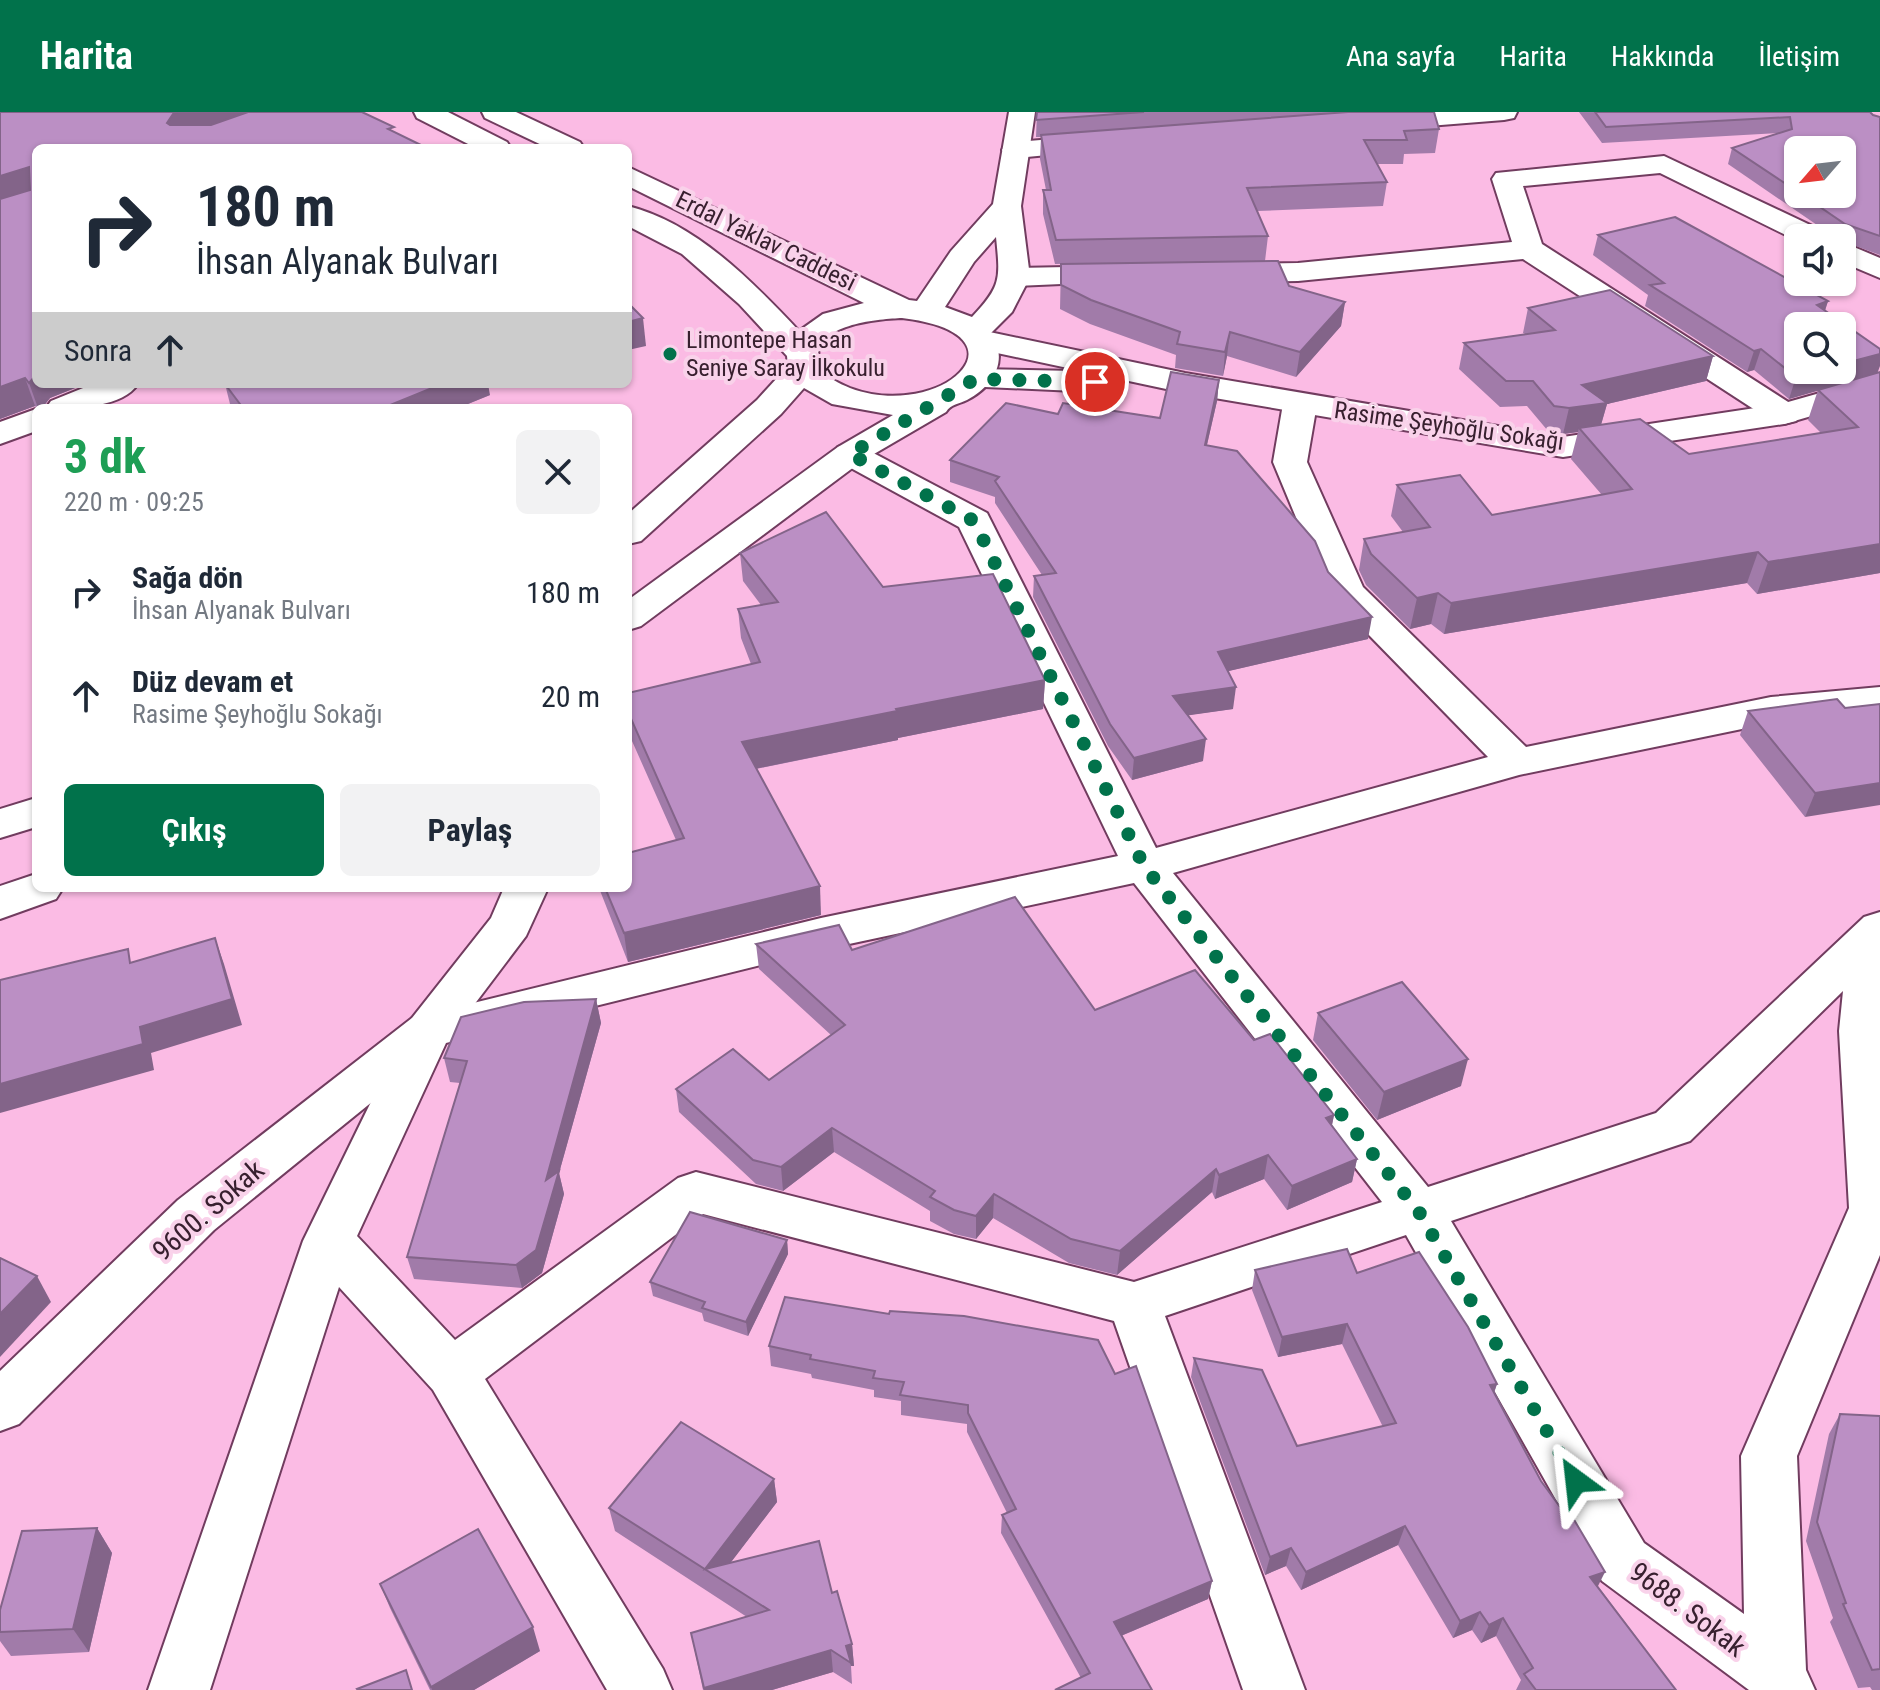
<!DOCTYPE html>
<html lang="tr">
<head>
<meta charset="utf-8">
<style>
	:root { --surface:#fff; --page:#f2f2f3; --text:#1f2937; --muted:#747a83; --accent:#01724b }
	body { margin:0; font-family:"Roboto Condensed",sans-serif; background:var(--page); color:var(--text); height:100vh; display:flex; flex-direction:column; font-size:30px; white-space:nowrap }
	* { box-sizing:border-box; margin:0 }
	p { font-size:26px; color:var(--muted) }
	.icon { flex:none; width:44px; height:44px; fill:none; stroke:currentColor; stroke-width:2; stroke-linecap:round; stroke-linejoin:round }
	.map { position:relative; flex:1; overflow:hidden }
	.side { position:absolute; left:32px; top:292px; width:600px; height:488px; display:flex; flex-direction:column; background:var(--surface); border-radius:12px; box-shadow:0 2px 6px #0004 }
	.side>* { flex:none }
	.banner { position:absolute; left:32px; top:32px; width:600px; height:244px; border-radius:12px; box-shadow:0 2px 6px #0004; background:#fff; color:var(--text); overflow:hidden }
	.needle { width:52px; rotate:242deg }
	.buttons { position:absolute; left:1784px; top:24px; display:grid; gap:16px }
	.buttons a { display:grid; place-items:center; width:72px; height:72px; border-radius:12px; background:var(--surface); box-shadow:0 2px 6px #0004; font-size:40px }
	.pin { position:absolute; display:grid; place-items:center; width:68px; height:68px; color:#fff; margin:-34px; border:4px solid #fff; border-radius:50%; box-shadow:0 2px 8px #0007 }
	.me { position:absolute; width:88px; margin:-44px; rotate:330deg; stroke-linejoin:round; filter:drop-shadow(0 0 6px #0008) }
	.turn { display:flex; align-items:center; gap:28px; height:168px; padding:0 32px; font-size:36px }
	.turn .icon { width:104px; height:104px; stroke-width:2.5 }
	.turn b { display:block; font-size:56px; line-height:68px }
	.then { display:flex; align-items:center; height:76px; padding:0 32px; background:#0003; gap:16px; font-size:30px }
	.round { display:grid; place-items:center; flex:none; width:84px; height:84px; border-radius:12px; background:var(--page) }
	.overview { display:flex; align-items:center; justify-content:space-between; height:136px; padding:0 32px }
	h1 { font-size:48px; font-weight:700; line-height:60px; color:#1e9e55 }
	.button { display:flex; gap:16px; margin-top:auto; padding:16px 32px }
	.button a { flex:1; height:92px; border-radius:12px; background:var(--accent); color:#fff; font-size:32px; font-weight:700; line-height:92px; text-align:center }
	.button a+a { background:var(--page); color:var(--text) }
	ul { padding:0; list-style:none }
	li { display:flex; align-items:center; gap:24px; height:104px; padding:0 32px }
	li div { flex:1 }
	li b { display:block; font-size:30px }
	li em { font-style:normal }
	header { display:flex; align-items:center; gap:48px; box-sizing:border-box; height:112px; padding:0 40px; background:var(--accent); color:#fff }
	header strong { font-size:38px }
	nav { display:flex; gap:44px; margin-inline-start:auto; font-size:28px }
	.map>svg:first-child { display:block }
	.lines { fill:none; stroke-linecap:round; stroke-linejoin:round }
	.street-casing { stroke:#713c5f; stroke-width:4 }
	.secondary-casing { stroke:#713c5f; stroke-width:4 }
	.primary-casing { stroke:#713c5f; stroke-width:4 }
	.street { fill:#fff; fill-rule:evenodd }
	.secondary { fill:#fff; fill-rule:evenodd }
	.primary { fill:#fff; fill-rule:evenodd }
	.wall { fill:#a17ba9; fill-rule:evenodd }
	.shaded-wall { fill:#836489 }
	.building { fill:#bb8fc4; stroke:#836489; stroke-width:2 }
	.route { stroke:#01724b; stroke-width:14; stroke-dasharray:0 25.2 }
	.poi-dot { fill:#01724b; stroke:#f9d2ea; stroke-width:3 }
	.labels { text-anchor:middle; stroke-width:8; stroke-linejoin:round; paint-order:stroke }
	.far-street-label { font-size:24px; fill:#38202f; stroke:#f9d2ea }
	.far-poi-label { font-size:24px; fill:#38202f; stroke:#f9d2ea; text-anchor:start }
	.street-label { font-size:28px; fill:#38202f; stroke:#f9d2ea }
</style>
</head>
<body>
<header>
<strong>Harita</strong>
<nav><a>Ana sayfa</a><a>Harita</a><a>Hakkında</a><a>İletişim</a></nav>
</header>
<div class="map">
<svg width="1880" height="1578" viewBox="0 0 1880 1578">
	<rect width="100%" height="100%" fill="#fbbbe4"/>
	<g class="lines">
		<defs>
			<g id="street">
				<path d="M1402,0h115l-3,6 -10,2 -126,10 -10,-2 -4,-6 4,-6z"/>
				<path d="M1102,23l10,2 4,6 -4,6 -96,9 -10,-2 -4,-6 4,-6 10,-2z"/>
				<path d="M1664,44l161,76 5,6h-32v3l-138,-68 -137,13 19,58 254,163 5,7 -5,7 -12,3 -12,-3 -249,-162 -225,22 -74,1 -11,-3 -4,-6 4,-6 11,-3 74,-1 214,-21 -20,-63 4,-6z"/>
				<path d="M1842,130l38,16v20l-38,-16z"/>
				<path d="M1119,154l11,3 4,6 -4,6 -115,5 -11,-3 -4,-6 4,-6 11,-3z"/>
				<path d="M93,272h45c-17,25 -64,24 -92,24l5,-7z"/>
				<path d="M1300,282l12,3 5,7 -10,58 56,125 163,160 245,-50 109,-10v26l-109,10 -252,52 -346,98 255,314 228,-74 208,-196 16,-5v343l-83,201 9,214 9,20h-66l-147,-109 -196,-346 -241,81 140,374h-62l-129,-369 -411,-107 -218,165 178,290 9,21h-65l-174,-300 -94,-103 -129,403h-62l155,-449 109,-223 409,-100 297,-62 -159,-329 -121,-66 -5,-7 5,-7 12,-3 12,3 125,66 169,335 332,-91 -161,-165 -54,-130 10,-58 5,-7zM1134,771l248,319 -248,80 -438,-110 -18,6 -223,162 -98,-104 89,-193 375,-93zM1843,879l-4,40 10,177 -108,248 3,158 -100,-71 -193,-322 239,-80z"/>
				<path d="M36,297v22l-36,13v-22z"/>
			</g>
			<g id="secondary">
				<path d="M980,218l205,43 378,64 218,-33 99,-28v20l-96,28 -221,33 -378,-64 -216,-46 -5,-7 5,-7z"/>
				<path d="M975,257l100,2 12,3 4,7 -4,7 -12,3 -112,-5 -4,-7 4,-7z"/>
				<path d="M504,776h44l-22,48 -80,106 -232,188 -195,194 -19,7v-60l178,-171 234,-182 79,-100z"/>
			</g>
			<g id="primary">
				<path d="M414,0h34l59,30 4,6h-35l-59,-30z"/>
				<path d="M482,0h34l64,30 4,6h-36l-63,-30z"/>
				<path d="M1009,0h26l-14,94 9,71 -18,35 -21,21c18,27 3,53 -24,67 -8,4 -16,4 -21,12l-84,49 -221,165 -13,4v-30l210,-153 55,-32 -61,-11 -28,-16 -23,26 -140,127 -13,3v-30l129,-114 31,-34 -1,-10 -48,-52 -57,-50 -54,-28v-20c68,17 125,76 171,125l24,-17 41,-11 -236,-117v-19l281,133 8,1 34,-50 42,-47zM996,125c4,41 6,49 -24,80l-27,-10 29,-45zM902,206c134,16 39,104 -52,70 -10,-4 -25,-11 -29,-21 -18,-42 57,-48 81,-49z"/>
				<path d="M36,686v29l-36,11v-29z"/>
				<path d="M36,762v14h27l-7,11 -56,20v-33z"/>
			</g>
		</defs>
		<use href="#street" class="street-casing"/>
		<use href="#secondary" class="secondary-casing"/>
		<use href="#primary" class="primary-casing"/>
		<use href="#street" class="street"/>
		<use href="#secondary" class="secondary"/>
		<use href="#primary" class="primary"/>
	</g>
	<g class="wall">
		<path d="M0,0l36,36v236h49l-35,14 -8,10h-5l-2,-2 -35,13z"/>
		<path d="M1037,0h397l5,17 -4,24 -31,1 -1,10h-26l10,18 -4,24 -126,5 11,25 -3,25 -210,3 -12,-50v-24h3l-6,-31 1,-22h-5z"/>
		<path d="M1579,0h291l3,3 7,2v138l-38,-14v-3h-6l-108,-74 4,-16 47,-15 -177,10zM1798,38l44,44h-44z"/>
		<path d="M1598,123l230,66 -3,10 53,62 2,200 -123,21 -10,-11 -303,51 -13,-10 -21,5 -44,-44 -7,-15 5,-31 39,-7 -12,-16 6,-31 95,30 110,-20 -31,-36 7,-27 -15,2 -15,-3 -21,-25 -27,1 -41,-38 5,-26 61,-9 -2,-1 5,-25 185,48 -7,25 -99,23 -6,21 88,29 132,-21 -13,-13 10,-30 -29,9 -35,-29 -7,2 -102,-66 3,-11 -55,-40z"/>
		<path d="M1061,152l228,22 56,16 -4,24 -45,51 -69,-21 -4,20 -48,-8 1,-13 -86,-31 -30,-15z"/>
		<path d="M1219,268l-2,21 -10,44 121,127 40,67 -140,32 5,38 -45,6 15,46 -71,19 -24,-34 -75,-149 1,-21 8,-1 -47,-72v-6l-45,-15v-22l108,-46 102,4z"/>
		<path d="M225,272l265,11 -32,13h-227z"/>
		<path d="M740,441l143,34 162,93 -2,29 -145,29v2l-142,29 65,146 -193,47 -29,-74h29l48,-48 -48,-108v-39l123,-29 -10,-26 -3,-29 23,-4 -18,-24z"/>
		<path d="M1880,592l-75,113 -65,-82 8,-24 97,-3z"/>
		<path d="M756,832l96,6 243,60 159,30 80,75 -2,10 25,34 -5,23 -65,28 -23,-31 -49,20 -3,-7 -95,83 -48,-12 -76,-45 -17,21 -22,-5 -24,-13v-10l-96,-59 -51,39 -27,-7 -77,-72 -3,-23 93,-9 62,-45 -72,-66z"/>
		<path d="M596,887l5,24 -42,150 5,21 -22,79 -20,15 -108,-9 -7,-22 53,-174 -10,-1 -6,-24z"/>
		<path d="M1318,901l143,73 -84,34 -64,-80z"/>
		<path d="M787,1128l1,14 -40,82 -44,-15 -2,-8 -49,-17 -3,-14z"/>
		<path d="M1255,1158l102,3 140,111 -3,9 104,193 78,104h-160l5,-10 -25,-44 -15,7 -9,-13 -19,8 -55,-93 -97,45 -15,-24 -21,9 -74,-198 3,-19 103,88 86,-19 -41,-83 -64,13 -26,-67z"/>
		<path d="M889,1202l323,267 -4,18 -87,37 31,54 -71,-12 -80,-145 1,-18 5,-2 -40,-81v-8l-66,-9v-14l-27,-4v-7l-62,-12 -1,-4 -40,-8 -2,-20z"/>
		<path d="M1840,1302l40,2v274h-8l-2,-3 -12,1 -28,-66 3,-4 -27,-77 23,-107z"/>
		<path d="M774,1367l3,23 -47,61 102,30 20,51 2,22h-3l1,18 -19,-12 -61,18h-69l-12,-57 56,-16 -132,-86 -6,-23z"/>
		<path d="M97,1416l15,25 -23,99 -78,4 -11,-15v-31z"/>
		<path d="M380,1472l160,67 -66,39h-44l-40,-82z"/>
	</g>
	<g class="shaded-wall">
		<path d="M177,0h79l-76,27 -13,-16 6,-9z"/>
		<path d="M29,55l7,21 -36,17v-29z"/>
		<path d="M1828,189l-7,21 -4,-17z"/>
		<path d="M1345,190l-4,24 -45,51 4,-25z"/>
		<path d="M643,206l3,28 -18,4v-28z"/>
		<path d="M1230,220l-3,24 -4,20 2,-24z"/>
		<path d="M1761,237l-7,21 -7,2 7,-21z"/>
		<path d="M1880,242v12l-3,8 -88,25 7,-22 26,-7h20v-6z"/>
		<path d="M1713,244l-7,25 -99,23 -7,24h-21l-1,4 -15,2 6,-26 13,-23z"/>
		<path d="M36,263v9h49l-35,14 -8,10h-4l-9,-25z"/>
		<path d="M25,266l10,28 -35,13v-32z"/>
		<path d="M1219,268l-2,21 -15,65 3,-21z"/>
		<path d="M442,272h46l2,11 -32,13h-75z"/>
		<path d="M1880,432v29l-123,21 11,-32z"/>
		<path d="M1758,440l-11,31 -303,51 7,-31z"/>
		<path d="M1438,481l-7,31 -21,5 7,-31z"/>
		<path d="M1372,505l-4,22 -152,35 2,-22z"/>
		<path d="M1045,568l-2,29 -145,29v2l-154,31 -2,-29 154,-33z"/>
		<path d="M1236,575l-3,22 -63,9 3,-22z"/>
		<path d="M1206,627l-3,22 -71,19 2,-22z"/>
		<path d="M1880,671v22l-75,12 10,-24z"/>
		<path d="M820,774l1,29 -193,47 -4,-29z"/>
		<path d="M215,826l9,26 18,61 -91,28 3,17 -154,43v-29l140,-57z"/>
		<path d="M596,887l5,24 -42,150 5,21 -22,79 -20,15 -6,-23 30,-85z"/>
		<path d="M1468,947l-7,27 -84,34 7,-28z"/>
		<path d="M1334,1003l-5,24 -3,-21z"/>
		<path d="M832,1016l2,24 -51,39 -2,-24z"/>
		<path d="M1268,1043l-4,24 -49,20 4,-24z"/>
		<path d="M1357,1047l-5,23 -65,28 5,-24z"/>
		<path d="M1216,1057l-4,23 -95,83 3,-24z"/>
		<path d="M994,1082l-1,24 -17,21v-23z"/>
		<path d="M787,1128l1,14 -40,82 -2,-14z"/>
		<path d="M37,1164l14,26 -51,55v-43z"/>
		<path d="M1347,1212l-5,20 -64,13 4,-20z"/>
		<path d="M1497,1272l-7,19v-18z"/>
		<path d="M774,1367l3,23 -58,76 -14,-9z"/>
		<path d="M1405,1414l-7,19 -97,45 5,-18z"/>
		<path d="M97,1416l15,25 -23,99 -16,-23z"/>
		<path d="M1291,1436l-5,18 -21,9 5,-18z"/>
		<path d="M1605,1460l-9,18 -6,-13z"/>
		<path d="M1212,1469l-4,18 -97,41 3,-18z"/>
		<path d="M1480,1500l-8,18 -19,8 7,-17z"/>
		<path d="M1503,1506l-7,18 -15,7 8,-18z"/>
		<path d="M533,1515l7,24 -66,39h-42l-1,-3z"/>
		<path d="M852,1532l2,22h-3l-5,-20z"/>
		<path d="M831,1538l2,22 -61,18h-68v-2z"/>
	</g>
	<g class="building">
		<path d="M0,0h177l-4,2 -6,9 3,2h41l37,-13h114l32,15 -6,2 39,19h-391v227l-7,8 -4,-5 -25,9v-188l30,-9 -1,-23 -29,9z"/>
		<path d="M1037,0h107l-108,8z"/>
		<path d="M1348,0h86l5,17 -35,2 3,9h-43l23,42 -140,6 21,48 -212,4 -13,-50h8l-10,-55z"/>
		<path d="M1595,0h275l3,3 7,2v119l-35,-12 -44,-30h41v-44h-44v42l-66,-44 60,-19 -2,-12 -184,10z"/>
		<path d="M1675,105l153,84 -11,4 63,44v5l-38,10v-38h-44v44h24l-26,7 -35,-28 -7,2 -104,-66 14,-2 -66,-48z"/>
		<path d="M1278,149l11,25 56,16 -45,50 -70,-20 -5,20 -48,-8 3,-12 -89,-32 -30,-15v-21z"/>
		<path d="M1610,178l103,66 -131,29 25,18 -38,5 -15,-2 -21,-25h-27l-42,-38 91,-13 -27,-22z"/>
		<path d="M628,191l15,15 -15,4z"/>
		<path d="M1171,260l48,8 -14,65 32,6 78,90 13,31 44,45 -154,35 18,35 -63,9 33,43 -72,19 -24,-34 -76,-148 22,-3 -61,-92 4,-4 -49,-17 56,-57 52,11 5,-11 97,15z"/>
		<path d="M1880,260v172l-112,18 -10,-10 -307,51 -13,-10 -21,5 -46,-44 -7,-15 66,-12 -33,-42 63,-10 32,40 140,-26 -53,-61 61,-9 49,35 169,-27 -40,-37z"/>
		<path d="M225,272h217l-59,24h-140z"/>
		<path d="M826,400l57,75 110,-13 52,106 -149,29 1,2 -155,31 78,144 -196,47 -19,-45h23v-35l56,-15 -56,-126v-19l132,-31 -22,-53 40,-7 -38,-49z"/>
		<path d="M1837,587l8,9 35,-4v79l-65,10 -67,-82z"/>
		<path d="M1015,785l80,113 100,-40 59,70 16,-6 64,81 -8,3 31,41 -65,27 -24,-31 -49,20 -3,-6 -96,82 -49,-12 -77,-45 -18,22 -22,-6 -24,-13 5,-6 -103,-63 -51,39 -28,-7 -77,-71 57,-40 36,31 76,-55 -89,-81 83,-19 13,25z"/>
		<path d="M215,826l17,61 -92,28 3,17 -143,40v-104l128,-31 2,14z"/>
		<path d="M1402,870l66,77 -84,33 -66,-79z"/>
		<path d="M596,887l-50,181 13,-9 -23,79 -20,15 -109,-8 60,-196 -23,-3 17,-41 63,-15z"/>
		<path d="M690,1100l97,28 -41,82 -44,-14 3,-6 -55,-20z"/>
		<path d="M1347,1137l10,24 62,-21 49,75 29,57 -7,1 51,96 28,38 4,-1 32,54 -15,5 86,113h-140l-12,-16 9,-6 -30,-50 -14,7 -9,-13 -20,9 -55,-95 -99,46 -15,-24 -21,9 -76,-199 68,12 35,76 99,-23 -49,-99 -65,13 -27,-67z"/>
		<path d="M0,1146l37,18 -37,38z"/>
		<path d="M785,1185l104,17 1,-3 74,5 134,24 17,34 21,-8 76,215 -98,41 38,68h-97l35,-17 -88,-158 14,-6 -48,-96v-8l-68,-10 4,-13 -31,-4 2,-7 -65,-12 1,-4 -42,-9z"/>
		<path d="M1840,1302l40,2v253l-8,1 -29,-66 3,-1 -29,-81z"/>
		<path d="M681,1310l93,57 -69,90 114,-28 13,52 5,-2 15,53 -6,2 5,17 -20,-13 -127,38 -13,-55 78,-23 -160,-102z"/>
		<path d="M97,1416l-24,101 -73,3v-22l22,-79z"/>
		<path d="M478,1417l55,98 -102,60 -51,-103z"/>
		<path d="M406,1558l6,20h-54l-1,-1z"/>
	</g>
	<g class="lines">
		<path class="route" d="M1095,270l-120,-3 -125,75 124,67 170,345 275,346 157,269"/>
	</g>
	<circle class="poi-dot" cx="670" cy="242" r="8"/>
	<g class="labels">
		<g class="far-street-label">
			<text transform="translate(766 129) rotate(26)" y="8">Erdal Yaklav Caddesi</text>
			<text transform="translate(1449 314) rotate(8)" y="8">Rasime Şeyhoğlu Sokağı</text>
		</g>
		<g class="far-poi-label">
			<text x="686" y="236">Limontepe Hasan<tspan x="686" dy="28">Seniye Saray İlkokulu</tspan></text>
		</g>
		<g class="street-label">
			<text transform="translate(208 1098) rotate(-41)" y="10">9600. Sokak</text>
			<text transform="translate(1688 1497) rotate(37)" y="10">9688. Sokak</text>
		</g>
	</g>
</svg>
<div class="buttons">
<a><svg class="needle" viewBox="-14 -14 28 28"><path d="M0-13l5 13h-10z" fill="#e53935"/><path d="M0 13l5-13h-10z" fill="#747a83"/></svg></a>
<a><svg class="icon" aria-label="sound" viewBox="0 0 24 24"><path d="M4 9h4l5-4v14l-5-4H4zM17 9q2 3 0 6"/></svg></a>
<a><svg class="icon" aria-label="search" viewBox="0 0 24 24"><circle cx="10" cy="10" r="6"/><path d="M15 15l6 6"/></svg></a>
</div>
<div class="pin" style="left:1095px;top:270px;background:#d93025"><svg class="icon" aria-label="arrive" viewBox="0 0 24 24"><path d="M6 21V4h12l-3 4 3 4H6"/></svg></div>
<svg class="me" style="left:1576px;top:1369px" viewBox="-20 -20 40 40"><path d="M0-17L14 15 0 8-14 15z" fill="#01724b" stroke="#fff" stroke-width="4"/></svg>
<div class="banner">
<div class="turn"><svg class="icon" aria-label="right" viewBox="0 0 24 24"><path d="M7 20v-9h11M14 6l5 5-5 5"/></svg><div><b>180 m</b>İhsan Alyanak Bulvarı</div></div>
<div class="then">Sonra<svg class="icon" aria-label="ahead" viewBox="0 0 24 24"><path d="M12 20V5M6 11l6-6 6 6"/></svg></div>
</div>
<section class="side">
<div class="overview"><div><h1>3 dk</h1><p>220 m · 09:25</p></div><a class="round"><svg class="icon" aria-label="close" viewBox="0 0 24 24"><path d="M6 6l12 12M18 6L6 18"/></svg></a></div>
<ul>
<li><svg class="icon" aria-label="right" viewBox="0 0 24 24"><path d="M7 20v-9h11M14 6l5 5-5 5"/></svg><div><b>Sağa dön</b><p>İhsan Alyanak Bulvarı</p></div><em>180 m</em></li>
<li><svg class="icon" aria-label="ahead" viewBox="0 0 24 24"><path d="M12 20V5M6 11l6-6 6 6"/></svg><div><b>Düz devam et</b><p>Rasime Şeyhoğlu Sokağı</p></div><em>20 m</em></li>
</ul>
<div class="button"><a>Çıkış</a><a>Paylaş</a></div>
</section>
</div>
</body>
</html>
